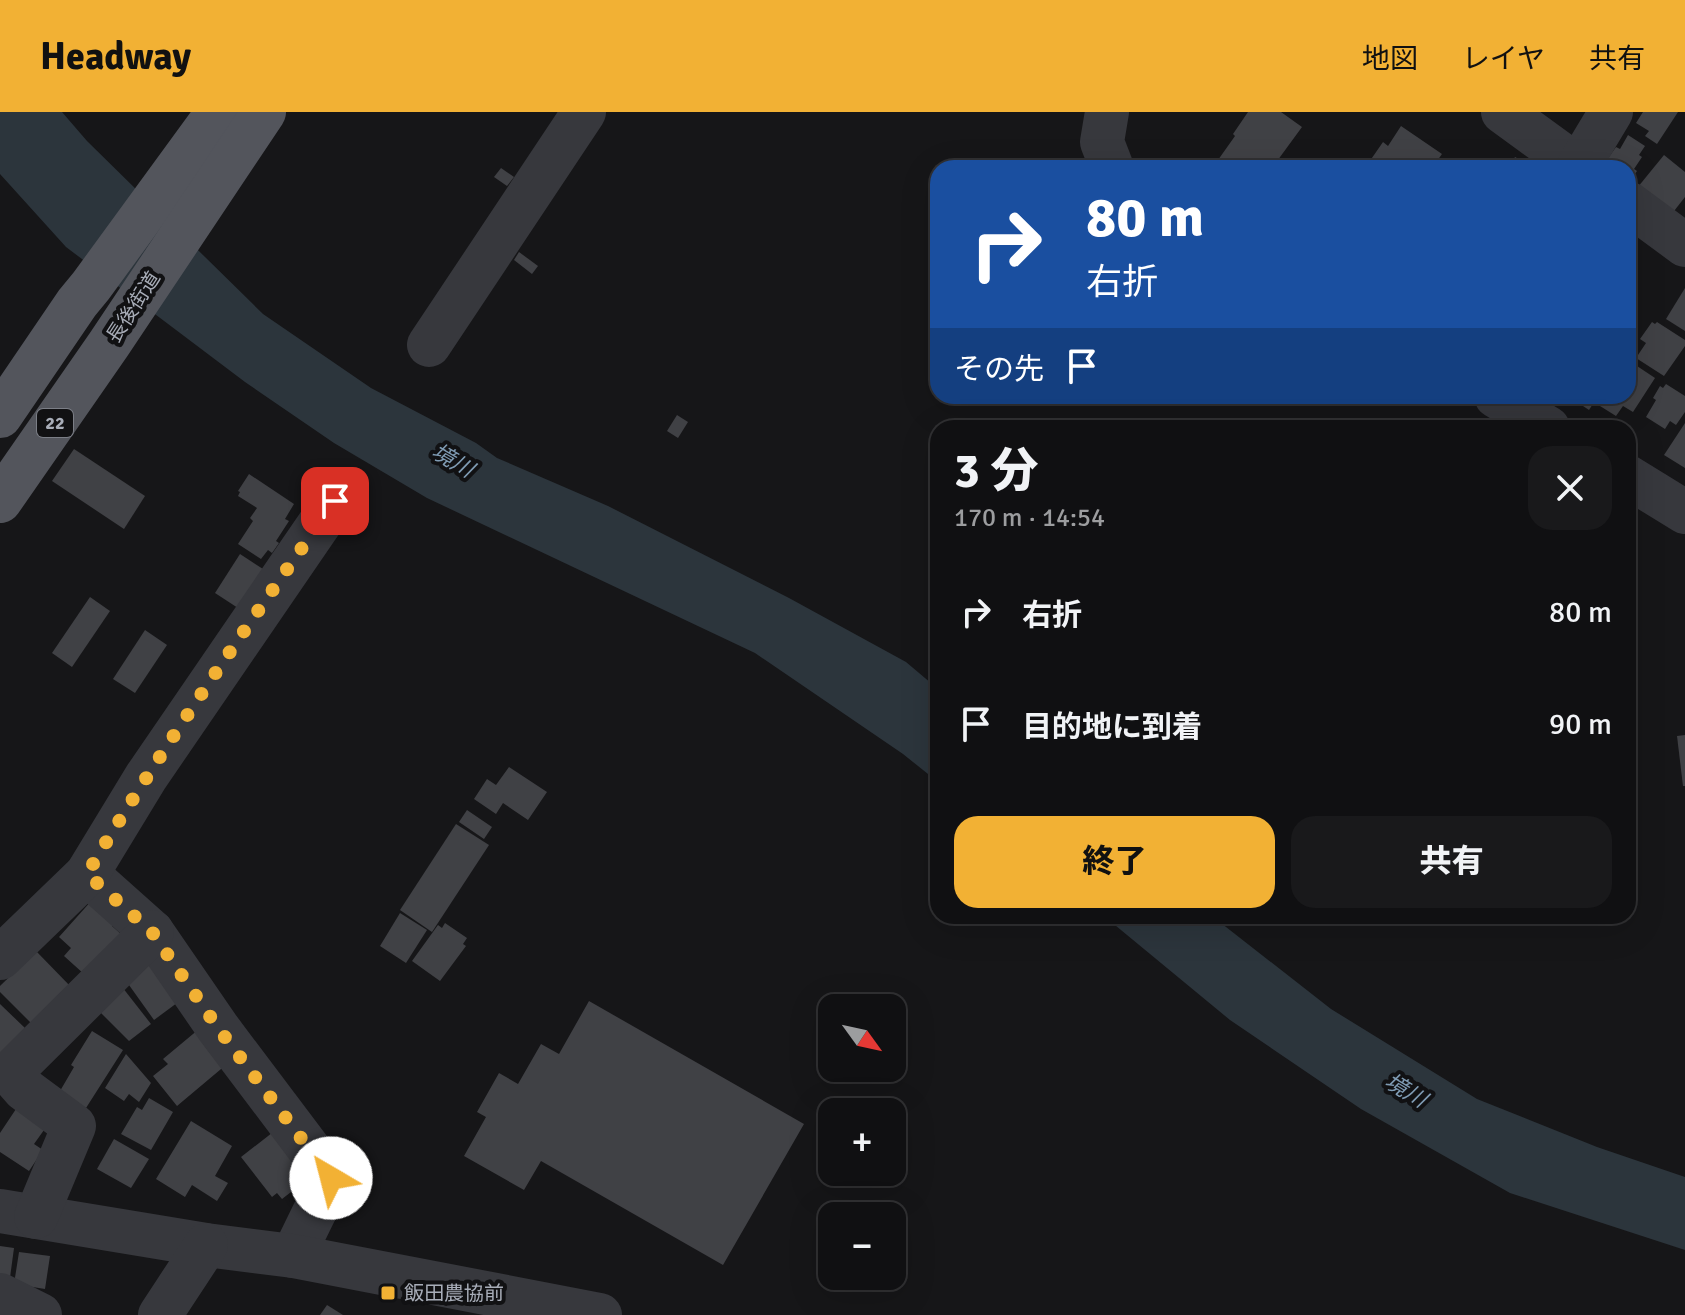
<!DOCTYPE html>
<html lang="ja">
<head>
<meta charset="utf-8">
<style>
	:root { --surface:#101012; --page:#19191b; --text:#f1f3f6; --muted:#9c9d9f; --line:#303032; --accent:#f2b134 }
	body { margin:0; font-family:Signika,"Noto Sans JP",sans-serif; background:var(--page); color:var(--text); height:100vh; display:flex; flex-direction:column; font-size:30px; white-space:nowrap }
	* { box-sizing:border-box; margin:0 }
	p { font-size:26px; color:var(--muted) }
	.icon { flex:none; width:44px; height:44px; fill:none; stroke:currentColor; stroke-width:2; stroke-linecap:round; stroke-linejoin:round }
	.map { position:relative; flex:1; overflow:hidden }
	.side { position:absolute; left:930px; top:308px; width:706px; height:504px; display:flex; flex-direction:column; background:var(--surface); border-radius:24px; box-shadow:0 8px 32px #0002,0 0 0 2px var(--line) }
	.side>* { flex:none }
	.banner { position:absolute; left:930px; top:48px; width:706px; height:244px; border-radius:24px; box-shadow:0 8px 32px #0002,0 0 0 2px var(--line); background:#1a4fa0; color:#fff; overflow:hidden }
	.needle { width:52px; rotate:123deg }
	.buttons { position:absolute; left:818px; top:882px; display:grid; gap:16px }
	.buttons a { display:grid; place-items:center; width:88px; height:88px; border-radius:16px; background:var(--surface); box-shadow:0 8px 32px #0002,0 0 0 2px var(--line); font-size:40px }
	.pin { position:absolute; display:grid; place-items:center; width:68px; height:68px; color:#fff; margin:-34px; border-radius:16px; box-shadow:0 4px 12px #0006 }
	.me { position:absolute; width:88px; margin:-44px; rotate:323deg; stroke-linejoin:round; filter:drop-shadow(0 0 6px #0008) }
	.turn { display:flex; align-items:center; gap:28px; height:168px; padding:0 24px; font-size:36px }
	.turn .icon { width:104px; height:104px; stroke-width:2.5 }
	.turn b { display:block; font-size:56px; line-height:68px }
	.then { display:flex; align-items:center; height:76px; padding:0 24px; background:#0003; gap:16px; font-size:30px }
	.round { display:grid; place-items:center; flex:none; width:84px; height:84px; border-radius:24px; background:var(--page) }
	.headline { display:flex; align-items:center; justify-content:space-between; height:136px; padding:0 24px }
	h1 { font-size:48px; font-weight:800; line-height:60px }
	.cta { display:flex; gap:16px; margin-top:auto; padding:16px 24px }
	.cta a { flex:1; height:92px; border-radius:24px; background:var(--accent); color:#111; font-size:32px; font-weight:800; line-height:92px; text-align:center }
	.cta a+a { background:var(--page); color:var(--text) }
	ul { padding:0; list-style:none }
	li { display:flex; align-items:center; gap:24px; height:112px; padding:0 24px }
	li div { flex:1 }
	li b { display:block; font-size:30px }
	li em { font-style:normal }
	header { display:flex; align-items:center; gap:48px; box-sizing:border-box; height:112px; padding:0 40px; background:var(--accent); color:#111 }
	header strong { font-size:38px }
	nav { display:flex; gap:44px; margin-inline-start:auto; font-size:28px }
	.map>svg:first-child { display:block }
	.water { fill:#2c353c }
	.building { fill:#404145 }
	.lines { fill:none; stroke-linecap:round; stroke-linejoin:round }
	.minor { stroke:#37383d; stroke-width:44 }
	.major { stroke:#53555c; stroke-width:44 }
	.route { stroke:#f2b134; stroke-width:14; stroke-dasharray:0 25.2 }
	.poi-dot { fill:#f2b134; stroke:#111113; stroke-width:3 }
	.labels { text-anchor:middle; stroke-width:8; stroke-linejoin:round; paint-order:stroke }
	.shield { fill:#111113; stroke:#7b7e86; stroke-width:2 }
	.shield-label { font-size:18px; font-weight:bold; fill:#a8adb8 }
	.street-label { font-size:20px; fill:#a8adb8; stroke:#111113 }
	.poi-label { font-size:20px; fill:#a8adb8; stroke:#111113; text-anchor:start }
	.water-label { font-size:22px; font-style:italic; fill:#7f9bb3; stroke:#111113 }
</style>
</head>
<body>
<header>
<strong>Headway</strong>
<nav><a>地図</a><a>レイヤ</a><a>共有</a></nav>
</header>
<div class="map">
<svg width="1685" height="1203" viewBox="0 0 1685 1203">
	<rect width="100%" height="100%" fill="#161618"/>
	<g class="water">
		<path d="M0,0h62l25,29 176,173 108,74 105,55 21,15 111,48 181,92 117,64 32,27v93l-35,-28 -148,-101 -328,-155 -93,-55 -89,-61 -179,-135 -66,-73z"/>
		<path d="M1104,804h108l119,93 146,90 120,48 88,30v73l-175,-57 -149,-84 -131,-89z"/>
	</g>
	<g class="building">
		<path d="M1248,0h33l21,15 -30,41h-64l7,-9 3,1 17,-24 -2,-2z"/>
		<path d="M1643,0h35l-21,32 -12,-8 4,-5 -13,-8z"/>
		<path d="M1401,14l41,28 -10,14h-67l18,-26 5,4z"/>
		<path d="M1628,23l17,11 -6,9 3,2 -8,12 3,2 -9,13v-16h-20l2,-3 -4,-4 10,-14 4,2z"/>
		<path d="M1664,43l21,17v25l-18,23 -34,-27z"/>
		<path d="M1515,45l20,11h-26z"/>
		<path d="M501,56l13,9 -7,9 -13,-9z"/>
		<path d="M1628,127l10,7 -10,14z"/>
		<path d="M519,140l19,14 -6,8 -18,-14z"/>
		<path d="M1685,176v43l-19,-12z"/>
		<path d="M1652,210l3,2 2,-2 28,18v6l-21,30 -28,-18 10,-15 -6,-4z"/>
		<path d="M1628,248l27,18 -22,34 -10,-6 -7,10 -16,-10 6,-10h22z"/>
		<path d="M1666,272l19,12v16l-9,13 -6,-4 -5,8 -19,-12 10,-17 -3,-2 7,-12 3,2z"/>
		<path d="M1568,284h30l-9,14z"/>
		<path d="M677,303l11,7 -10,16 -11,-7z"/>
		<path d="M1685,311v45l-21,-13z"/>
		<path d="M74,337l71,47 -21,33 -72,-48z"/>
		<path d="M249,362l45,30 -9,15 4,2 -13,20 3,2 -7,10 -4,-3 -7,9 -23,-15 15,-23 -3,-3 7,-10 -19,-12 2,-4 -2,-1z"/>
		<path d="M240,442l23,15 -25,39 -23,-15z"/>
		<path d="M90,485l20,14 -38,56 -20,-14z"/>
		<path d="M145,518l22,15 -32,48 -22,-14z"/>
		<path d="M1685,623v51h-2l-6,-50z"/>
		<path d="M509,655l38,25 -19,28 -25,-17 -7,11 -22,-15 13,-20 9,6z"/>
		<path d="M467,698l25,17 -8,12 -25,-17z"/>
		<path d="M456,712l33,21 -57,87 -32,-22z"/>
		<path d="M93,787l24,22 -5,5 9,8 -37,40 -20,-18 7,-8 -12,-11z"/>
		<path d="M400,801l27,17 -21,33 -26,-17z"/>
		<path d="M445,811l22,15 -4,6 3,2 -26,35 -28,-20 26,-36 4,3z"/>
		<path d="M36,839l36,37 -38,38 -34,-34v-6z"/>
		<path d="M151,846l30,42 -27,20 -30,-42z"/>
		<path d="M119,871l32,41 -22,17 -34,-34z"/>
		<path d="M589,889l215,123 -81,141 -182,-104 -17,29 -60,-34 22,-39 -9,-5 22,-39 19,11 23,-40 18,10z"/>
		<path d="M0,892l26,25 -26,26z"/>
		<path d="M199,917l28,35 -50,42 -24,-30 15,-12 -5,-5z"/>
		<path d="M92,919l31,19 -37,58 -26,-17 14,-24 -3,-2z"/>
		<path d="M126,942l25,29 -12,19 -10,-8 -5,7 -19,-13z"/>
		<path d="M149,986l24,14 -22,38 -30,-16 16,-27 5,3z"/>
		<path d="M20,991l29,20 -15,21 9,6 -14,21 -29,-19v-19z"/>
		<path d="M191,1009l41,25 -17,30 13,7 -11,18 -25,-16 -7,12 -29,-18z"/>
		<path d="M277,1017l36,46 -31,24 -5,-6 -5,4 -31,-40z"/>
		<path d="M114,1027l35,20 -18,29 -34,-19z"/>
		<path d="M0,1134l14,2 -5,37 -9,-4z"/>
		<path d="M19,1140l31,4 -5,33 -31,-5z"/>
		<path d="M327,1193l16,10h-23z"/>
	</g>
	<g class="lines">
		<g class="minor">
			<path d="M1107,0l-5,30 10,26"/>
			<path d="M1503,0l77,56"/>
			<path d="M1578,55l33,-55"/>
			<path d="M1628,91l57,42"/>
			<path d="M429,233l155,-233"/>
			<path d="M1496,284l52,32"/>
			<path d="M1628,365l57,35"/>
			<path d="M87,762l65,58 66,96 113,150 -38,78"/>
			<path d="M0,846l87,-84 59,-97 189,-276"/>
			<path d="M0,1099l206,34 87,11 307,59"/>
			<path d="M36,1105l38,-91 -50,-37 -14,-16 142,-141"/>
			<path d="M0,1183l40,20"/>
			<path d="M160,1203l46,-70"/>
		</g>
		<g class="major">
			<path d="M0,304l77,-113 14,-17 127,-174"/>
			<path d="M0,389l109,-157 155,-232"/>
		</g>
	</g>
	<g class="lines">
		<path class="route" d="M331,1066l-113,-150 -66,-96 -65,-58c76,-128 162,-251 248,-373"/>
	</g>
	<rect class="poi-dot" x="380" y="1173" width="16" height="16" rx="4"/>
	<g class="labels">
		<rect class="shield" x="37" y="297" width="36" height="28" rx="6"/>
		<g class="shield-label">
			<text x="55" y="317">22</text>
		</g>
		<g class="street-label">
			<text transform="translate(133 195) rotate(-57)" y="7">長後街道</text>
		</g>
		<g class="poi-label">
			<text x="404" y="1188">飯田農協前</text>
		</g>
		<g class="water-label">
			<text transform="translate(453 348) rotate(30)" y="8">境川</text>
			<text transform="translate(1406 978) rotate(31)" y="8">境川</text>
		</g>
	</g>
</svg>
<div class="buttons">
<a><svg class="needle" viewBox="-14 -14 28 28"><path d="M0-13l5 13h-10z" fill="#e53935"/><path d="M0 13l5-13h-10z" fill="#9c9d9f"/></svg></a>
<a>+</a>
<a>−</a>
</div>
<div class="pin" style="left:335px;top:389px;background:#d93025"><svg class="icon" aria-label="arrive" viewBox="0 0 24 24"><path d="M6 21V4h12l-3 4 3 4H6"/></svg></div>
<svg class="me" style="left:331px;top:1066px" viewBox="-20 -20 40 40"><circle r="19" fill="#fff"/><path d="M0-13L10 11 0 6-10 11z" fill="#f2b134"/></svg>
<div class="banner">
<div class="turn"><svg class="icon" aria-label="right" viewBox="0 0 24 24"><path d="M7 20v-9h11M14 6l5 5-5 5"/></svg><div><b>80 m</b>右折</div></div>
<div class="then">その先<svg class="icon" aria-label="arrive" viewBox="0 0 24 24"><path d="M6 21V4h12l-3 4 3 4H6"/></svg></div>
</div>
<section class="side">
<div class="headline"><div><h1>3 分</h1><p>170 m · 14:54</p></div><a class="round"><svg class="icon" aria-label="close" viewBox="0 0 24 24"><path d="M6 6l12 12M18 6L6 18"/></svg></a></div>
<ul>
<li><svg class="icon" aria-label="right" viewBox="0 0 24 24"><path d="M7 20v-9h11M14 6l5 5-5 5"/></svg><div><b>右折</b></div><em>80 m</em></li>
<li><svg class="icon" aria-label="arrive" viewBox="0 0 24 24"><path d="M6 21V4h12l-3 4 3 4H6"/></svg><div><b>目的地に到着</b></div><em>90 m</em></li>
</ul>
<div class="cta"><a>終了</a><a>共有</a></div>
</section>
</div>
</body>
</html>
